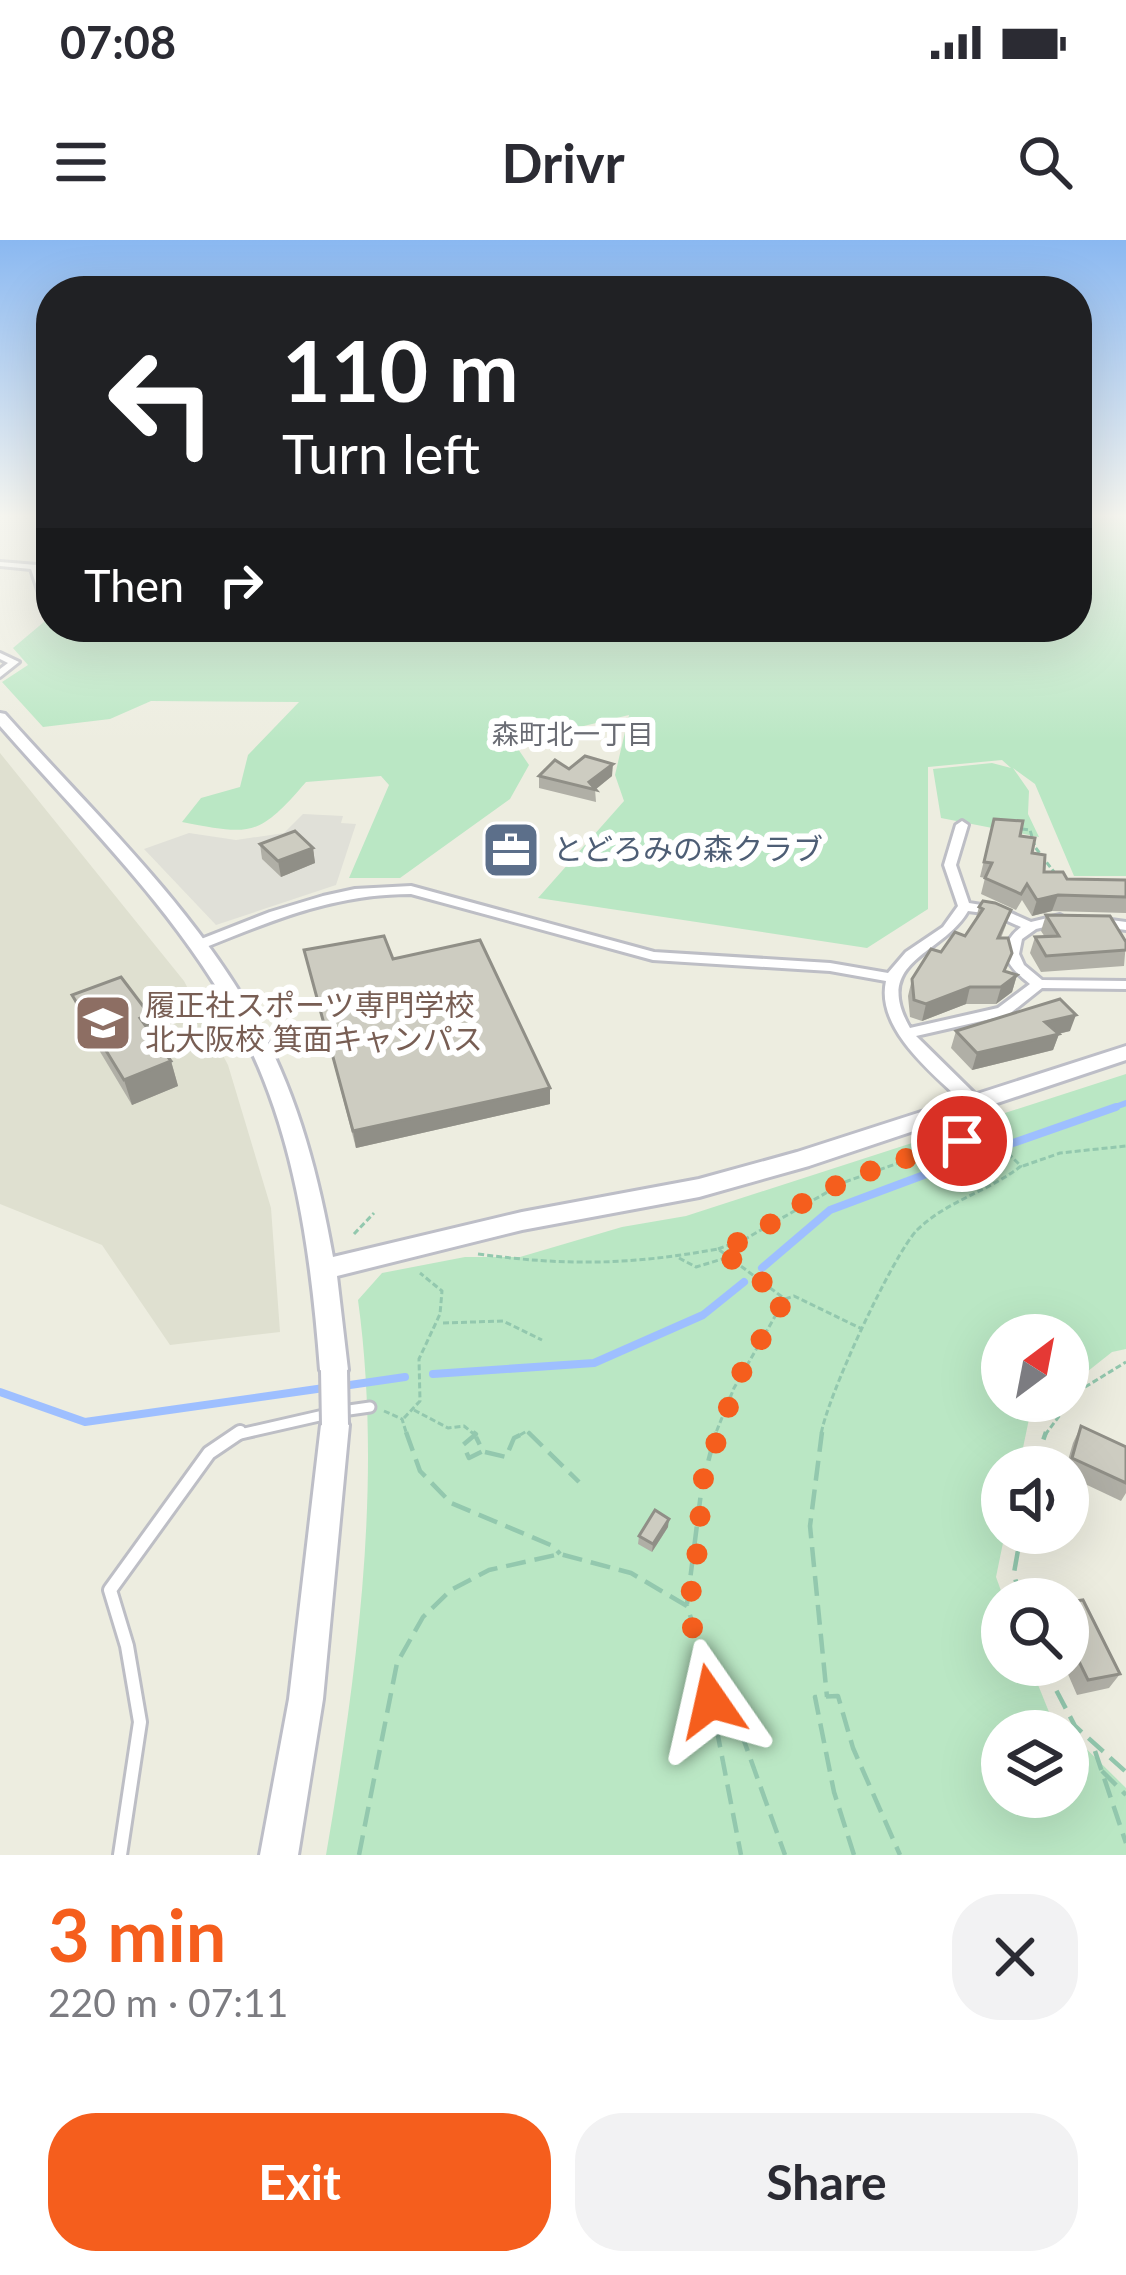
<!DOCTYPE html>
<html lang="en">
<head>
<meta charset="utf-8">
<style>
	:root { --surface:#fff; --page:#f2f2f3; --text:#2b2b33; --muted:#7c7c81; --accent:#f55e1d }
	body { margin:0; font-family:Lato,"Noto Sans JP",sans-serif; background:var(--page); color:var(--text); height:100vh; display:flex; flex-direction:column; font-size:45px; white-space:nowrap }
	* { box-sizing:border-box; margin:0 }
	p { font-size:39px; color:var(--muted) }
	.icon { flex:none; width:66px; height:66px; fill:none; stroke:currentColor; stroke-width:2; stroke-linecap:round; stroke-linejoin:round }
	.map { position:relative; height:1615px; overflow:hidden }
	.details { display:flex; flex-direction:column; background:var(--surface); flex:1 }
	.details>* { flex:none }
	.hud { position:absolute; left:36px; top:36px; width:1056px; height:366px; border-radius:48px; box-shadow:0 12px 48px #0002; background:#202124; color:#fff; overflow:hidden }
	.needle { width:78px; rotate:32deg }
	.controls { position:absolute; left:981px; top:1074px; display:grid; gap:24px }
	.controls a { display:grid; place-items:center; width:108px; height:108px; border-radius:50%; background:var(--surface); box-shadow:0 12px 48px #0002; font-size:60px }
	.pin { position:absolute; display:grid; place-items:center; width:102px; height:102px; color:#fff; margin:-51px; border:6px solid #fff; border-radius:50%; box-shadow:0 3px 12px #0007 }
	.me { position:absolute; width:132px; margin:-66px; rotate:349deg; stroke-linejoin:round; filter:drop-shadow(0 0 9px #0008) }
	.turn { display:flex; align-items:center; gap:42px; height:252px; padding:0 48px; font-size:54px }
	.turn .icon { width:156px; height:156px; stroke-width:2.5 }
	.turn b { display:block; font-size:84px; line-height:102px }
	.then { display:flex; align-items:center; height:114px; padding:0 48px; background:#0003; gap:24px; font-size:45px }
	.round { display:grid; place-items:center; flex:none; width:126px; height:126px; border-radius:48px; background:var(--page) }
	.overview { display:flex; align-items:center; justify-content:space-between; height:204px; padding:0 48px }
	h1 { font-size:72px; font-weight:700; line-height:90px; color:var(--accent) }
	.primary-button { display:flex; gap:24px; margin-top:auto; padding:24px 48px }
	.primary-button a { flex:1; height:138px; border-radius:48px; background:var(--accent); color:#fff; font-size:48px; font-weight:700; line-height:138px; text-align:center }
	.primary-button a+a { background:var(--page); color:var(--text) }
	.status { display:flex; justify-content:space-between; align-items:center; height:84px; padding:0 60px; background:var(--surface); direction:ltr }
	.status svg { height:33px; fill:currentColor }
	header { display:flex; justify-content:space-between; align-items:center; height:156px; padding:0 48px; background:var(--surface); font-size:54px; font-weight:700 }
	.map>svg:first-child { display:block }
	.industrial { fill:#e0e0d8 }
	.education { fill:#dfe0d0 }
	.green { fill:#bae7c4; fill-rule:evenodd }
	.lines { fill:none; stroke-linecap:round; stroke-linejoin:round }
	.stream-far1 { stroke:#9ebfff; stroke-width:6 }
	.stream { stroke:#9ebfff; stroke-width:8 }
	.lane-far1-casing { stroke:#bdbec5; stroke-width:15 }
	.lane-casing { stroke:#bdbec5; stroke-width:18 }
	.street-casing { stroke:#bdbec5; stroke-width:6 }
	.secondary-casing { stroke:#bdbec7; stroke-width:6 }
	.path-far1 { stroke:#93c8ae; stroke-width:3; stroke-dasharray:6 3; stroke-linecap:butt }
	.path { stroke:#93c8ae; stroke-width:4.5; stroke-dasharray:20 9; stroke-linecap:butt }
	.lane-far1 { stroke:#fff; stroke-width:9 }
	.lane { stroke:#fff; stroke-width:12 }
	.street { fill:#fff; fill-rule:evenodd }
	.secondary { fill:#fff; fill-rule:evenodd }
	.secondary-bridge-casing { stroke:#bdbec7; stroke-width:32; stroke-linecap:butt }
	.secondary-bridge { stroke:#fff; stroke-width:26 }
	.wall { fill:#b0afa6 }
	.shaded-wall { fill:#908f87 }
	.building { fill:#cdccc1; stroke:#908f87; stroke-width:3 }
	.route { stroke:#f55e1d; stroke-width:21; stroke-dasharray:0 37.8 }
	.labels { text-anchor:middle; stroke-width:12; stroke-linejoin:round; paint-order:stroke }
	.far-neighbourhood-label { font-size:27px; fill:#6a6c74; stroke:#fff }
	.service-label { font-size:30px; fill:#4e5e75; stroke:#fff; text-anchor:start }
	.education-label { font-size:30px; fill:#785e54; stroke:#fff; text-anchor:start }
</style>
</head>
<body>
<div class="status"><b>07:08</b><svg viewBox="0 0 49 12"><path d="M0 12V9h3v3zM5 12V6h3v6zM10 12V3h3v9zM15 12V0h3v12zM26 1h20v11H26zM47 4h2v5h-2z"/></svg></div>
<header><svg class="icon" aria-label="menu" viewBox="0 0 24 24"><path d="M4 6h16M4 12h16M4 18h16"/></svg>Drivr<svg class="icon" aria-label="search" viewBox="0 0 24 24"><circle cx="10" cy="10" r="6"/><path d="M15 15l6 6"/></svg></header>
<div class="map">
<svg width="1126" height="1615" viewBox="0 0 1126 1615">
	<rect width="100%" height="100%" fill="#edede0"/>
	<path class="industrial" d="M303,574l40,2 -2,7 15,1 -20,61 -120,40 -72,-76 45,-16 47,7 48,-7z"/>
	<path class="education" d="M0,513l184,228 44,84 43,143 9,124 -110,13 -68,-100 -102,-41z"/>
	<g class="green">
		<path d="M1077,276h49v360h-52l-39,-92 -22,-16 16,23 -1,23 11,23 -98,-19 -8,-49 59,-6 19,5 -9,-8 -74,7v142l-61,39 -329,-50 86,-97 -9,-26 14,-60 -115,28 15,22 -19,34 -110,79h-51l40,-93 -8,-9 -75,6c-48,56 -55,53 -124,40l19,-24 39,-11 8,-32 51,-53 -148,-1 -41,18 -67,8 -41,-45 26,-17 -15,-17 38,-32v11h1026z"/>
		<path d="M1126,834v275l-14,3 -44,35v-52h-66v66h49l-22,18 -10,48h-17l3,66 -9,44 8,22 -2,66h28l19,47 77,76v67h-800c31,-181 57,-372 32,-555l24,-27 83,-16h55l102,-30 64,-11zM1002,1491h66v66h-66z"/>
	</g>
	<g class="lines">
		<path class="stream-far1" d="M1107,870l19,-7"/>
		<g class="stream">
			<path d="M1010,904l106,-37"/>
			<path d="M762,1028l68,-58 161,-60"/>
			<path d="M433,1134l161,-11 109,-48 41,-33"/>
			<path d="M343,1146l62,-9"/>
			<path d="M0,1152l85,30 239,-34"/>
		</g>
		<defs>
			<g id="lane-far1">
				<path d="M342,1171l28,-4"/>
				<path d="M236,1195l92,-21"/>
			</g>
			<path id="lane" d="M120,1615l20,-133 -13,-76 -17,-56 99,-137 31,-21"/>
			<g id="street">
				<path d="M0,322l37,3 10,27 4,3v7l-12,-9 -8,-24 -31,-3z"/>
				<path d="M0,413l19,9 -19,15v-8l8,-6 -8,-4z"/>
				<path d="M962,581l6,4 -12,40 13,38 31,5 31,14 29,-7 7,4 -2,3 -29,7 -14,10 -3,15 5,11 18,15 84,1v8l-84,-1 -34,27 -92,21 63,62 2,4 -8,5 -6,-1c-31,-30 -92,-76 -81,-125l-56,-10 -177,-11 -242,-66c-78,0 -140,27 -210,55l-5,1 -7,-4 2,-3 79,-31 53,-16 32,-7 56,-3 243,66 176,11 58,10 18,-21 37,-25 15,-21 -14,-41 12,-40zM968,671l24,3 29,13c-27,22 -14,39 9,57l-32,24 -88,20c-39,-68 32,-72 58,-117z"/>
				<path d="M1096,678l30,4v8l-35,-5 -2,-3z"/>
			</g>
			<g id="secondary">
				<path d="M0,473l5,1c89,100 193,196 256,315 38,71 58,149 72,228l189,-45 177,-33 98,-27 329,-106v14l-317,106 -110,31 -177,33 -185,46 11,94 -4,8 -10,4 -10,-4 -4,-8c-9,-117 -25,-239 -81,-344 -60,-113 -156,-205 -239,-300z"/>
				<path d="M335,1172l10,4 4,9 -26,274 -25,156h-38l29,-156 32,-274 4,-9z"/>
			</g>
		</defs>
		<use href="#lane-far1" class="lane-far1-casing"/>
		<use href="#lane" class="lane-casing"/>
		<use href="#street" class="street-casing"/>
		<use href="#secondary" class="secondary-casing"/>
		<g class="path-far1">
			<path d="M1022,589l8,1 5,17 19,25"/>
			<path d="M1023,926l37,-13 66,-7"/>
			<path d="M354,994l20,-21"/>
			<path d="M718,1009l29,-11 98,-56 141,-50 35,34c-33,26 -73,34 -104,64 -24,25 -91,169 -96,205"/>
			<path d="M478,1014c89,12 152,11 240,-5l67,50 -51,89 -19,47"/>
			<path d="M679,1018l17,9 33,-10"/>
			<path d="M785,1059l9,-3 68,33"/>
			<path d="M443,1083l60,-2 39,19"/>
			<path d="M414,1170l34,18 16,-2 11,9"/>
			<path d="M384,1171l18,8 5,16"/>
			<path d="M404,1178l16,-17 -1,-42 21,-45 2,-23 -22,-18"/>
			<path d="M520,1195l7,-4 4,4"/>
			<path d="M1045,1195l32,-43 49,-30"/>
		</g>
		<g class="path">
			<path d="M406,1192l14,39 31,32 102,43 7,8"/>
			<path d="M473,1192l3,2 -13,11 6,13 14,-7 -7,-14"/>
			<path d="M528,1192l51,50"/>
			<path d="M822,1192l-12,94 17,171"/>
			<path d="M485,1212l21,5 8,-19 12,-6"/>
			<path d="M1034,1227l12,-35"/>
			<path d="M1020,1359l-6,-26 7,-40"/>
			<path d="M687,1364l15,-119 14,-53"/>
			<path d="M705,1422l10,-2 70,195"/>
			<path d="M1043,1425l32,61 51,46"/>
			<path d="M1095,1511l31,92"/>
			<path d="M1102,1531l24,24"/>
			<path d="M359,1615l38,-192 26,-46 28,-27 38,-20 71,-16 71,19 56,33 14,42 40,207"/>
			<path d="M854,1615l-20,-63 -19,-95 23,-1 15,52 47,107"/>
		</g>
		<use href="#lane-far1" class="lane-far1"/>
		<use href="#lane" class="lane"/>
		<use href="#street" class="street"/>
		<use href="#secondary" class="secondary"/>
		<defs>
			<path id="secondary-bridge" d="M334,1130l1,55"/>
		</defs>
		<use href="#secondary-bridge" class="secondary-bridge-casing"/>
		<use href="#secondary-bridge" class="secondary-bridge"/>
	</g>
	<g class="wall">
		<path d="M539,536h73l-17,13 1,13 -57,-14z"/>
		<path d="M994,579l26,17 24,36 23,7 59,1v33l-74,-2 -20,5 -10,-16 -6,10 -35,-16 4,-16 -5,-1z"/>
		<path d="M260,604l53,4 2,15 -34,14 -19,-18z"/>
		<path d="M983,661l23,24 -5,13 5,34 11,3 -5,17 -16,12h-30l-44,17 -12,-4 -2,-21 4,-17 29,-27 24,-16 10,-15 4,-14z"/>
		<path d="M1046,675l80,27 -2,24 -83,6 -11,-19 5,-16h10l-4,-6z"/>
		<path d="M304,710l89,9 157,129v16l-194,44z"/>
		<path d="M72,755l77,19 7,25 15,22 7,25 -46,19 -51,-85z"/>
		<path d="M956,791h114l-11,3 -6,16 -81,20 -21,-22z"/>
		<path d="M1081,1186l45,21v46l-5,8 -53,-25v-9h-2l7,-24z"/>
		<path d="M668,1287l-16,25 -14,-8 1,-8z"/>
		<path d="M1068,1362l52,72 -11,14 -32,7 -13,-30h4z"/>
	</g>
	<g class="shaded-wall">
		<path d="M613,524l-1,12 -17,14 -6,-8z"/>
		<path d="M313,608l2,15 -34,14 -3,-16z"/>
		<path d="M1058,655l-6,16 -20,5 5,-16z"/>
		<path d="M1017,735l-5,17 -16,12 5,-17z"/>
		<path d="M970,747l-4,17 -44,17 4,-17z"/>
		<path d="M149,774l7,25 -16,-21z"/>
		<path d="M1076,775l-6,16 -31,7 6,-16z"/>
		<path d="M1059,794l-6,16 -81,20 5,-17z"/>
		<path d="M171,821l7,25 -46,19 -8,-25z"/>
		<path d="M550,848v16l-194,44 -3,-17z"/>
		<path d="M669,1279l-1,8 -16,25 1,-8z"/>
	</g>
	<g class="building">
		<path d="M585,516l28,8 -24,18 7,8 -57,-14 16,-16 14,9z"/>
		<path d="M994,579l29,2 -3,15 15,2 -3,15 13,2 -1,17h19l4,7 59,1v17l-68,-2 -21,5 -10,-16 -6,10 -36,-16 7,-15 -8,-1z"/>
		<path d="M295,591l18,17 -35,13 -18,-17z"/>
		<path d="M983,661l12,2 16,7 -13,28h10l4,15 -8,18 13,4 -16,12h-31l-44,17 -12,-4 -2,-21 19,-30 10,3 14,-20 10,4 18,-27 -4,-2z"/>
		<path d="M1046,675l64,1 16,26v8l-80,6 -11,-19 24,-1z"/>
		<path d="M384,696l9,23 87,-19 70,148 -197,43 -49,-181z"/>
		<path d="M121,737l28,37 -9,4 31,43 -47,19 -52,-85z"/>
		<path d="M1060,759l16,16 -31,7 14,12 -82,19 -21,-22z"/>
		<path d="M1081,1186l45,21v36l-54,-25z"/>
		<path d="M655,1270l14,9 -16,25 -14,-8z"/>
		<path d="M1083,1360l37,74 -32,6 -20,-41v-37z"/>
	</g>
	<linearGradient id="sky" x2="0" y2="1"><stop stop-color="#8ab8f1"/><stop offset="0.55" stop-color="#f7f7f1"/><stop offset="1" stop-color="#f7f7f1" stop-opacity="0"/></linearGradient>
	<rect width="1126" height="502" fill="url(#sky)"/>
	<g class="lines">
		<path class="route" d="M711,1461l-24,-95 8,-28 8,-98 36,-103 46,-78 -67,-50c37,-9 59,-33 92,-50 48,-27 100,-42 152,-58"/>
	</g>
	<defs>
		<symbol id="office-square" viewBox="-11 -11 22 22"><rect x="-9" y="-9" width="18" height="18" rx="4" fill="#5c6f8a" stroke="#fff"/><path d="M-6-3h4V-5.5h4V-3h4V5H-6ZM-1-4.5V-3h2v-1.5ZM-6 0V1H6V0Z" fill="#fff"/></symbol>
		<symbol id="school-square" viewBox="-11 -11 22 22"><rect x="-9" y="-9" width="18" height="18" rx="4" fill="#8d6e63" stroke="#fff"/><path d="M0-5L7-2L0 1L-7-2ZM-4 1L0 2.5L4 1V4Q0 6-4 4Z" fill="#fff"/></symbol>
	</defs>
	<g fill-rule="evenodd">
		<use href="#office-square" x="478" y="577" width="66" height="66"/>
		<use href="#school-square" x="70" y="750" width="66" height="66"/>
	</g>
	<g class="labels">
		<g class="far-neighbourhood-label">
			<text x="573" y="504">森町北一丁目</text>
		</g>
		<g class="service-label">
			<text x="553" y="620">とどろみの森クラブ</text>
		</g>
		<g class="education-label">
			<text x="145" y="776">履正社スポーツ専門学校<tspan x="145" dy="34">北大阪校 箕面キャンパス</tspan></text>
		</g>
	</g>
</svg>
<div class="controls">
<a><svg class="needle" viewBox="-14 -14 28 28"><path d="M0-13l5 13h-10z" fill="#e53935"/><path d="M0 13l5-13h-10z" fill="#7c7c81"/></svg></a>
<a><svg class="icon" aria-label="sound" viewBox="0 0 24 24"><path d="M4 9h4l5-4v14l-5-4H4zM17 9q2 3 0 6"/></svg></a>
<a><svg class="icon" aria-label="search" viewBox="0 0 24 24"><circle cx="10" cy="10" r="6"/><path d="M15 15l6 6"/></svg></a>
<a><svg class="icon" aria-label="layers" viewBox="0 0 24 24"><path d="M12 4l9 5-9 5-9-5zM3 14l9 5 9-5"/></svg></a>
</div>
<div class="pin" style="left:962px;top:901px;background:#d93025"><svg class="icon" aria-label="arrive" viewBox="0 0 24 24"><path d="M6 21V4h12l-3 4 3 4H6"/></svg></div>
<svg class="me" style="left:711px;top:1461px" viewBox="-20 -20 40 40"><path d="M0-17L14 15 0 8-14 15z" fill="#f55e1d" stroke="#fff" stroke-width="4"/></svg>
<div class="hud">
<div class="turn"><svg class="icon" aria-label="left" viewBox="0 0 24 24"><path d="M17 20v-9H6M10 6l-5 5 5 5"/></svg><div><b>110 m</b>Turn left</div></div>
<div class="then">Then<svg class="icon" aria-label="right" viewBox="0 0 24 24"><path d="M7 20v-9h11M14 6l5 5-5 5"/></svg></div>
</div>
</div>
<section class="details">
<div class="overview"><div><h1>3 min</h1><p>220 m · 07:11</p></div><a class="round"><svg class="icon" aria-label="close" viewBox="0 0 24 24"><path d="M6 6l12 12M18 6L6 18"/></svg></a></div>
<div class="primary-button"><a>Exit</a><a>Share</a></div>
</section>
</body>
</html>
